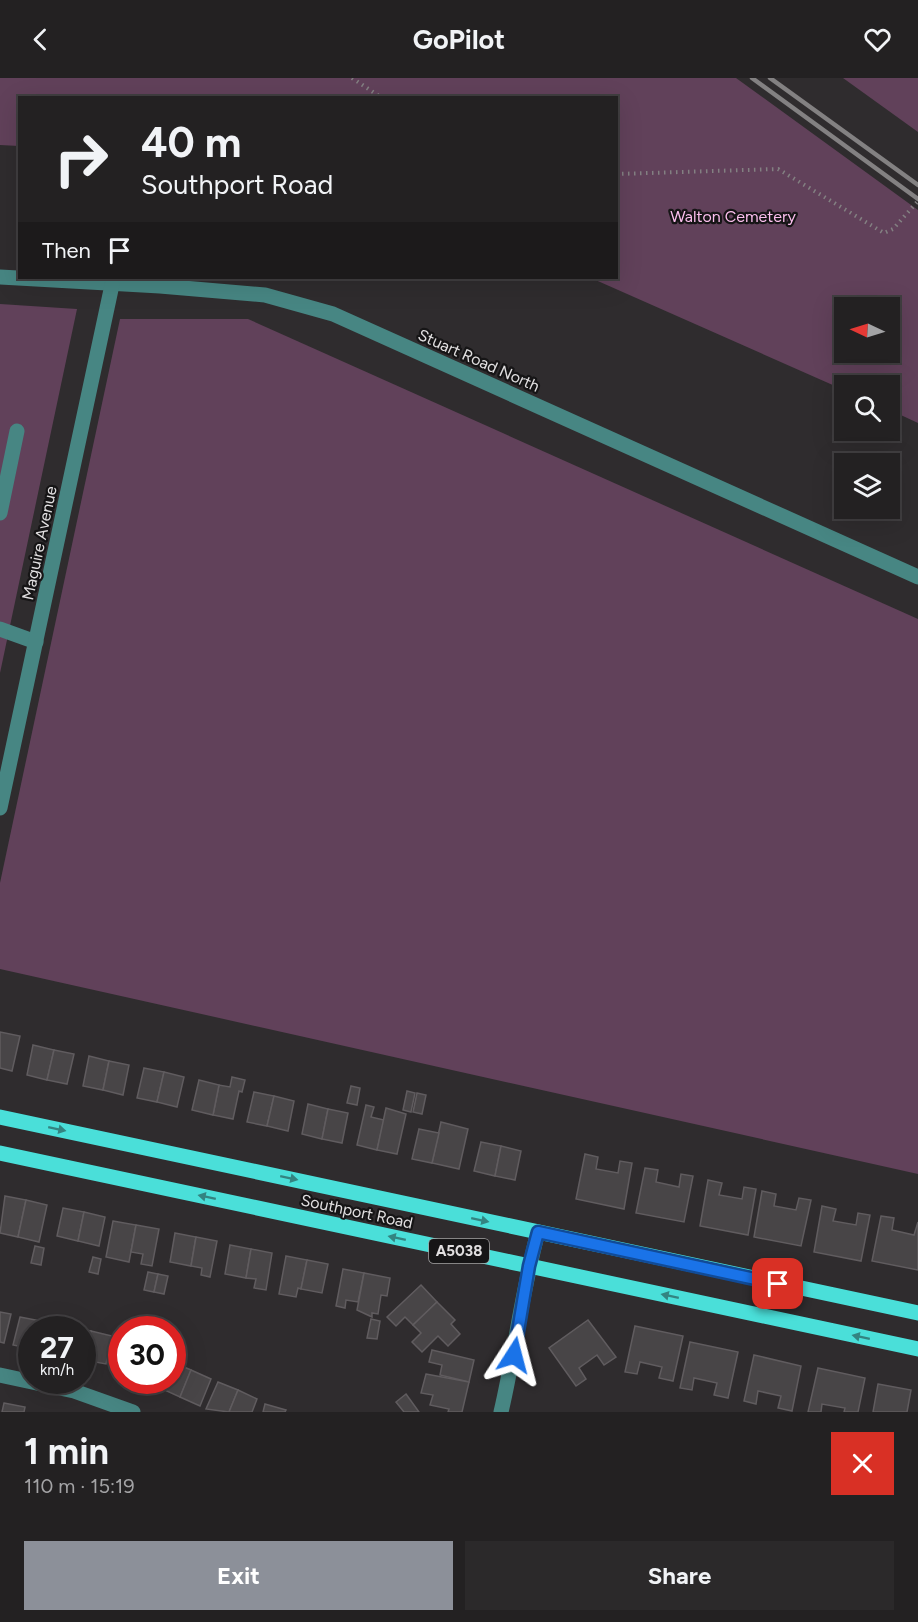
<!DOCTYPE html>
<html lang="en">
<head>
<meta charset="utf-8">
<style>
	:root { --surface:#232122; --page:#2b292a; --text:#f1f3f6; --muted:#a3a3a5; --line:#403e40; --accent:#8c9099 }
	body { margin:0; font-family:Figtree,sans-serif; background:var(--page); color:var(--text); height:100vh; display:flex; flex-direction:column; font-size:22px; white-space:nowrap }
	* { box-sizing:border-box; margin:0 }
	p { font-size:20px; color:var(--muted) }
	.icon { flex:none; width:33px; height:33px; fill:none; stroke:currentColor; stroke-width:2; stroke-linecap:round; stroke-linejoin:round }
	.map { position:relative; height:1334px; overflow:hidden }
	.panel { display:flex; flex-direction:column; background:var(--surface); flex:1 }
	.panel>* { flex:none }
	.top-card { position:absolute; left:18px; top:18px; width:600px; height:183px; border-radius:0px; box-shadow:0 6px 24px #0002,0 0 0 2px var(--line); background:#232122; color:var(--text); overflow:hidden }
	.needle { width:39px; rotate:274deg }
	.tools { position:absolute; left:834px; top:219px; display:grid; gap:12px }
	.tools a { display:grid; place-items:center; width:66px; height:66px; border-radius:0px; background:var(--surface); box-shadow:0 6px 24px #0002,0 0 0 2px var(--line); font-size:30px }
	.speed { position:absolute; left:18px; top:1238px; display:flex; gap:12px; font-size:30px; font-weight:700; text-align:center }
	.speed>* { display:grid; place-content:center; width:78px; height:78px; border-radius:50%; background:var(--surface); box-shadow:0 6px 24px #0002,0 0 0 2px var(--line); line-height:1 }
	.speed small { font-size:15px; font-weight:400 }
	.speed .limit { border:9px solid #d22; background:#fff; color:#111 }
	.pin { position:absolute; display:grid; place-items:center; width:51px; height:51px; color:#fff; margin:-26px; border-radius:12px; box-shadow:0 3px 9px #0006 }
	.me { position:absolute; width:66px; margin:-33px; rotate:9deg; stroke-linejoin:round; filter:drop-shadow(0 0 4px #0008) }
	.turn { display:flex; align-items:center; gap:21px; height:126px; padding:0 24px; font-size:27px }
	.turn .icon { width:78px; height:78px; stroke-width:2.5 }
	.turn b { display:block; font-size:42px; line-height:51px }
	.then { display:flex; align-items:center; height:57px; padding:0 24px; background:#0003; gap:12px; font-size:22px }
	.round { display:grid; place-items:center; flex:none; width:63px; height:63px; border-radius:0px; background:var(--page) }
	.head { display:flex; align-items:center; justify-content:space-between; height:102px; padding:0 24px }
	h1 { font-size:36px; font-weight:700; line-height:45px }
	.cta { display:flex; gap:12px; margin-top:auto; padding:12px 24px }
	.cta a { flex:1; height:69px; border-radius:0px; background:var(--accent); color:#fff; font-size:24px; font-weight:700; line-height:69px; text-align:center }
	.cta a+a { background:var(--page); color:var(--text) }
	header { display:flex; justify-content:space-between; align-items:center; height:78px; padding:0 24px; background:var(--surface); font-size:27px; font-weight:700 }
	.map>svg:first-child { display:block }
	.green { fill:#61415a; fill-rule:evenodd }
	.building { fill:#484547; stroke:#605c5f; stroke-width:1.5 }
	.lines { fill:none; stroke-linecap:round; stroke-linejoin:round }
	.path { stroke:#838082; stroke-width:4; stroke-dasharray:1.5 4.5; stroke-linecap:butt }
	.minor { stroke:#478683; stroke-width:15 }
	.major { stroke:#4adfd9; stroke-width:15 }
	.rail { stroke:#838182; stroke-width:4.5 }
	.oneway { fill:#338481 }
	.route-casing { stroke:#114b97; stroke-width:15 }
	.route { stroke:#1a73e8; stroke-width:10 }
	.labels { text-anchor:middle; stroke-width:4.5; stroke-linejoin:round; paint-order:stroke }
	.shield { fill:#161516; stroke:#a4a2a3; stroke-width:1.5 }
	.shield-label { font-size:15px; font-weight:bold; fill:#e1dfe0 }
	.park-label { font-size:16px; fill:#fcbfee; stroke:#161516 }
	.street-label { font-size:16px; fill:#e1dfe0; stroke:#161516 }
</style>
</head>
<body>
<header><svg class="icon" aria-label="back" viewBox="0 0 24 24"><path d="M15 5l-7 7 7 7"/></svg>GoPilot<svg class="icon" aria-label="heart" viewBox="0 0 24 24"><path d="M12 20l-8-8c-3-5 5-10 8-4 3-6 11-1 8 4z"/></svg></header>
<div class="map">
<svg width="918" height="1334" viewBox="0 0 918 1334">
	<rect width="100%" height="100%" fill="#2f2c2e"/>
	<g class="green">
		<path d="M0,0h736l182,132v213l-28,-13v-24h-46v4l-253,-112h25v-180h-596l-1,48 -19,-1zM844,230h46v44h-46z"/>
		<path d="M843,0h75v54z"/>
		<path d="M0,226l77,5 -77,364z"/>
		<path d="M120,241h128l670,300v555l-918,-205v-86z"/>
	</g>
	<g class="building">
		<path d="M0,954l20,4 -8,35 -12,-3z"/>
		<path d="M33,967l21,5 -7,30 -20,-5z"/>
		<path d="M54,972l20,4 -7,30 -20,-4z"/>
		<path d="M89,978l20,5 -6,29 -20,-4z"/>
		<path d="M109,983l20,4 -6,30 -20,-5z"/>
		<path d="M144,990l20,4 -7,30 -20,-4z"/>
		<path d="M164,994l20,5 -7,30 -20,-5z"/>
		<path d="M232,999l13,3 -3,12 -3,-1 -6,28 -20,-4 6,-30 11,2z"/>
		<path d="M199,1002l20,5 -6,30 -21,-5z"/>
		<path d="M351,1008l9,2 -3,17 -10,-2z"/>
		<path d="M407,1013l8,2 -4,19 -8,-2z"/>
		<path d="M254,1014l20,4 -7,30 -20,-4z"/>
		<path d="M417,1015l9,2 -4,19 -9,-2z"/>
		<path d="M274,1018l20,5 -6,30 -21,-5z"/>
		<path d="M308,1026l20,5 -6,30 -20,-5z"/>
		<path d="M366,1027l8,2 -3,10 13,3 -7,30 -20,-5z"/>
		<path d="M386,1030l20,6 -9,40 -20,-4z"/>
		<path d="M328,1031l20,4 -6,30 -20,-4z"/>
		<path d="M441,1044l27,7 -9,40 -27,-6z"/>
		<path d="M419,1051l20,4 -7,30 -20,-4z"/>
		<path d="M481,1064l20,4 -6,30 -21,-5z"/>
		<path d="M501,1068l20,5 -6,29 -20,-4z"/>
		<path d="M585,1076l13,3 -2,12 22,4 2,-12 12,2 -8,46 -48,-10z"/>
		<path d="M645,1090l13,2 -2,12 23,5 2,-13 12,2 -9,46 -48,-9z"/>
		<path d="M708,1102l14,3 -3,12 23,4 2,-12 12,2 -8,46 -48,-9z"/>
		<path d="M762,1113l14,3 -2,12 22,4 3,-12 12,2 -10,46 -47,-9z"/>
		<path d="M5,1118l21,4 -8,37 -18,-4z"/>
		<path d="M26,1122l21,5 -8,37 -21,-5z"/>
		<path d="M822,1128l14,3 -3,12 23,4 2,-12 12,2 -9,46 -47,-9z"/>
		<path d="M63,1130l21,4 -6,29 -21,-5z"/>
		<path d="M84,1134l21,5 -6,29 -21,-5z"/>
		<path d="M881,1138l13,2 -2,12 22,5 4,-13v48l-46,-9z"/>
		<path d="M113,1143l23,4 -7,37 -23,-5z"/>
		<path d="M136,1147l23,4 -7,37 -11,-2 2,-10 -12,-2z"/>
		<path d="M175,1155l21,4 -5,29 -21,-4z"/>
		<path d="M196,1159l21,4 -7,36 -9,-2 1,-7 -11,-2z"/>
		<path d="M230,1167l21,4 -5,29 -21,-4z"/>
		<path d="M35,1168l9,2 -3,17 -10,-2z"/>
		<path d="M251,1171l21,4 -6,37 -12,-2 2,-9 -10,-1z"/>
		<path d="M286,1178l21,4 -6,29 -3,-1 -2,9 -17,-3z"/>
		<path d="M93,1179l8,2 -3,15 -9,-2z"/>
		<path d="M307,1182l21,4 -6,29 -21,-4z"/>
		<path d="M343,1191l21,4 -6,29 -12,-2 -1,8 -9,-2z"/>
		<path d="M148,1194l10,2 -4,18 -10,-2z"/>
		<path d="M364,1195l26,5 -3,18 -6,-1 -3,19 -6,-1v4l-15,-7z"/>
		<path d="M158,1196l10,2 -4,18 -10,-2z"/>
		<path d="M421,1207l16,17 -24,23 -8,-8 -9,9 -9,-9z"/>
		<path d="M437,1224l18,18 -4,4 9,10 -12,12 -10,-10 -16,16 -10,-10 9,-9 -8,-8z"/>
		<path d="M0,1234l11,2 -7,29 -4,-1z"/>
		<path d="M20,1239l21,4 -2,8h-7v20l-19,-4z"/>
		<path d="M371,1241l9,2 -3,18 -10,-1z"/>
		<path d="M588,1242l28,37 -12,8 -7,-10 -18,13 7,11 -10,7 -27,-38z"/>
		<path d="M41,1243l20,5v3h-22z"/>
		<path d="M635,1248l48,10 -10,45 -14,-3 3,-11 -22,-5 -3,12 -12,-2z"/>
		<path d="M82,1251l9,2 -7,29 -2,-1z"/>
		<path d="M91,1253l21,5 -6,28 -22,-4z"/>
		<path d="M690,1264l48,10 -10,46 -14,-3 3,-12 -23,-5 -2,12 -12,-2z"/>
		<path d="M122,1269v25l-9,-3z"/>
		<path d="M432,1272l42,10 -5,22 -29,-7 2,-10 -13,-3z"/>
		<path d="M754,1277l47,11 -9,45 -14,-3 3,-12 -23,-5 -2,13 -12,-3z"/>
		<path d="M172,1284l19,8 -11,27 -20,-9 4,-8h8z"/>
		<path d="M818,1290l47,10 -7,34h-14l1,-4 -23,-4 -1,8h-13z"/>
		<path d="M191,1292l20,9 -11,27 -20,-9z"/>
		<path d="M426,1296l43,8 -7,30h-14l1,-3 -19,-4 3,-10 -12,-2z"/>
		<path d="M218,1304l20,8 -9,22 -23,-3z"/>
		<path d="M878,1306l33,6 -4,22h-34z"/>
		<path d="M238,1312l19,9 -5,13h-23z"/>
		<path d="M406,1316l13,18h-15l-8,-10z"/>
		<path d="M4,1325l21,4 -1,5h-22z"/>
		<path d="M265,1326l21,6 -1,2h-22z"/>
	</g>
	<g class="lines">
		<g class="path">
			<path d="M352,0l30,20"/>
			<path d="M616,96l162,-5 106,64 9,-4 25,-28"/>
		</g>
		<g class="minor">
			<path d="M0,199l160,9 105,9 68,19 585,263"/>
			<path d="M0,435l17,-82"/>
			<path d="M0,551l36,13"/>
			<path d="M0,730l112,-523"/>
			<path d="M0,1297l74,16 59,21"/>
			<path d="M501,1334c14,-60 21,-121 37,-180"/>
		</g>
		<g class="major">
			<path d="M0,1039l918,196"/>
			<path d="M0,1075l918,196"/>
		</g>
		<g class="rail">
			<path d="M752,0l166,121"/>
			<path d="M770,0l148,107"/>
		</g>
	</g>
	<defs><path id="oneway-solid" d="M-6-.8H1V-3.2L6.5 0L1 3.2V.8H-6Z" transform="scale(1.5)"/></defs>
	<g class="oneway">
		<use href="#oneway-solid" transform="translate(57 1051) rotate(12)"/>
		<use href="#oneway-solid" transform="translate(289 1100) rotate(12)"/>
		<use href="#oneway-solid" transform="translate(207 1119) rotate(-168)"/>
		<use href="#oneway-solid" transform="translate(480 1142) rotate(12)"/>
		<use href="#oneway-solid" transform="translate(397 1160) rotate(-168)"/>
		<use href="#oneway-solid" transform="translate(670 1218) rotate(-168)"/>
		<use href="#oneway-solid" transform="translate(861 1259) rotate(-168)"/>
	</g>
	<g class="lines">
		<defs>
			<path id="route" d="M514,1277l15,-89 9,-34 240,52"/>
		</defs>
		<use href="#route" class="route-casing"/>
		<use href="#route" class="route"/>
	</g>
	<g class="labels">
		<rect class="shield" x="429" y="1161" width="60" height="24" rx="4.5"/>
		<g class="shield-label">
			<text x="459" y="1178">A5038</text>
		</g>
		<g class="park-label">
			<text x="733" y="144">Walton Cemetery</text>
		</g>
		<g class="street-label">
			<text transform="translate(479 282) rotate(24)" y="6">Stuart Road North</text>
			<text transform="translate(39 465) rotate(-78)" y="6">Maguire Avenue</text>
			<text transform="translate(357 1133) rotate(12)" y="6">Southport Road</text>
		</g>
	</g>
</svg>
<div class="tools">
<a><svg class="needle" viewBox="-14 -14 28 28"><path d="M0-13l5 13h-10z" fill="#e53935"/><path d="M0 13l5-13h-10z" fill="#a3a3a5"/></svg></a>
<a><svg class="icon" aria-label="search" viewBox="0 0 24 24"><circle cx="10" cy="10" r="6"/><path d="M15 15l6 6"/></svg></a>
<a><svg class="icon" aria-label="layers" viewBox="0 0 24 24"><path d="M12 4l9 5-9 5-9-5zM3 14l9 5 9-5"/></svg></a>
</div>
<div class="speed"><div>27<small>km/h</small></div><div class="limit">30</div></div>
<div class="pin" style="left:778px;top:1206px;background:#d93025"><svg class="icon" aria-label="arrive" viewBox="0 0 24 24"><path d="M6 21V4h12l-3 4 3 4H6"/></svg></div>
<svg class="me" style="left:514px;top:1277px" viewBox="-20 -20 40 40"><path d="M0-17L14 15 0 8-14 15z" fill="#1a73e8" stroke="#fff" stroke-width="4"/></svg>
<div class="top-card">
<div class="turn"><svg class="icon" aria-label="right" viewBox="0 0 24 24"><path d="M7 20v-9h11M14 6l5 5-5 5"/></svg><div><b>40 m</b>Southport Road</div></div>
<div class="then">Then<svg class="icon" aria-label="arrive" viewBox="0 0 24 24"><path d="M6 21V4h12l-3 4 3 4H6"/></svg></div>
</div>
</div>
<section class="panel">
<div class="head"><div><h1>1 min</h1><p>110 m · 15:19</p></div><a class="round" style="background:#d93025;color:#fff"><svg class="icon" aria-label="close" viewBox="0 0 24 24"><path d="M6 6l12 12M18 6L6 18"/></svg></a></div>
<div class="cta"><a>Exit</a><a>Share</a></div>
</section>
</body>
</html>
